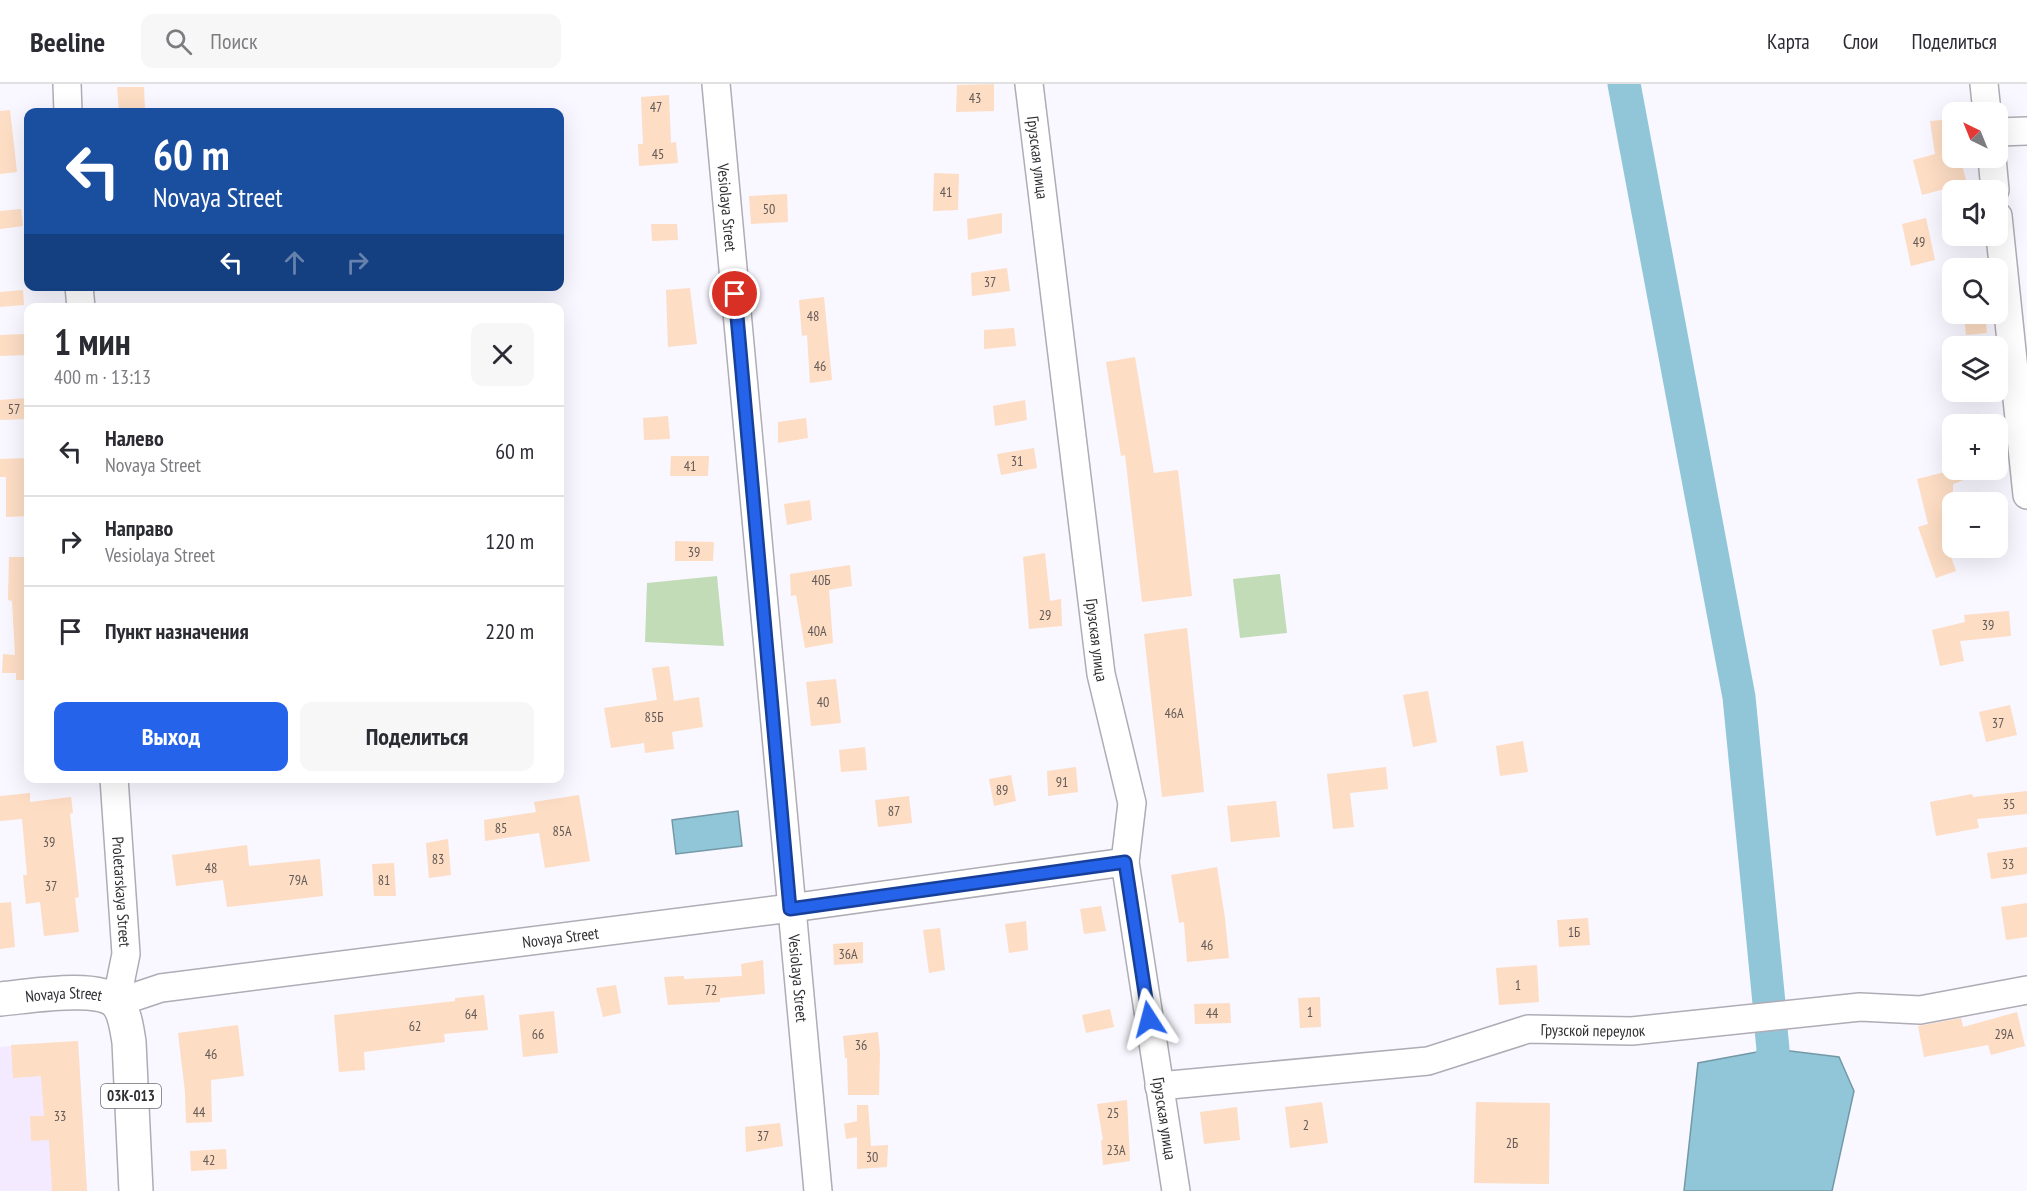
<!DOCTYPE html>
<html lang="ru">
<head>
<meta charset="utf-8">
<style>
	:root { --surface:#fff; --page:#f7f7f7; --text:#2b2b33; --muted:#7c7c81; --line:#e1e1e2; --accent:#2563eb }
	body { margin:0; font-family:"PT Sans Narrow",sans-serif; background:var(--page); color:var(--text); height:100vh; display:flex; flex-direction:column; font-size:22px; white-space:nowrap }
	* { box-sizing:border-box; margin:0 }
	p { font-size:20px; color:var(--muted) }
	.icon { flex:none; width:33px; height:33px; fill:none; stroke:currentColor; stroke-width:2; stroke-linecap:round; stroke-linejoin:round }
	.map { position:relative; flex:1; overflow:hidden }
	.sheet { position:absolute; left:24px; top:219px; width:540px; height:480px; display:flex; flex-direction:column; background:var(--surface); border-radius:12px; box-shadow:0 6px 24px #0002 }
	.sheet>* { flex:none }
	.top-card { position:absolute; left:24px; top:24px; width:540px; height:183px; border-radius:12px; box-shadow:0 6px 24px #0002; background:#1a4fa0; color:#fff; overflow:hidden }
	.needle { width:39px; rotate:317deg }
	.buttons { position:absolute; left:1942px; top:18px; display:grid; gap:12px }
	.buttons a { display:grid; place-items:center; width:66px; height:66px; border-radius:12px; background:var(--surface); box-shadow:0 6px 24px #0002; font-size:30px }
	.pin { position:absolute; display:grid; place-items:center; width:51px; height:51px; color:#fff; margin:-26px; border:3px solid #fff; border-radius:50%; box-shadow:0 2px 6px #0007 }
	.me { position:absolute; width:66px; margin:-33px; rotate:351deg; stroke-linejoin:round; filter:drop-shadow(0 0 4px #0008) }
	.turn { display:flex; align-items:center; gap:21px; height:126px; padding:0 30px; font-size:27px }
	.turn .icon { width:78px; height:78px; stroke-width:2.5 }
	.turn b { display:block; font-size:42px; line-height:51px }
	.lanes { display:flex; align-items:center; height:57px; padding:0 30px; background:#0003; justify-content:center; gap:30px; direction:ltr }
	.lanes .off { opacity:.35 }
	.round { display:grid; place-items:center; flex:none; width:63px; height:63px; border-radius:12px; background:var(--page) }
	.headline { display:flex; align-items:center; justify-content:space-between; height:102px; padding:0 30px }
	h1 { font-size:36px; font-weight:600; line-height:45px }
	.cta { display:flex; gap:12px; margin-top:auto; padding:12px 30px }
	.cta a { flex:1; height:69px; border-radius:12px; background:var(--accent); color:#fff; font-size:24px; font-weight:600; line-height:69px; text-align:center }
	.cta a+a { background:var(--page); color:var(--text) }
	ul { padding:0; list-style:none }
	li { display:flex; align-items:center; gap:18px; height:90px; padding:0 30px; border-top:2px solid var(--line) }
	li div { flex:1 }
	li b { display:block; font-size:22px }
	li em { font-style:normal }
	header { display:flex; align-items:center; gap:36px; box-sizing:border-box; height:84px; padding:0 30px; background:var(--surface); border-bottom:2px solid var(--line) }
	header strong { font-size:28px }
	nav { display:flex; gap:33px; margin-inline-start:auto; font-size:21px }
	.search { width:420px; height:54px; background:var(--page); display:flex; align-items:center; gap:15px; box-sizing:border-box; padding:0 21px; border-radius:12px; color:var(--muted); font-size:22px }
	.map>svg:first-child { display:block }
	.education { fill:#f4eaff }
	.green { fill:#c2dcb7 }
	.water { fill:#91c6d8; stroke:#7499a6; stroke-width:1.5 }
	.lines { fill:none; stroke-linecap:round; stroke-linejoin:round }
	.river { stroke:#91c6d8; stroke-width:33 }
	.building { fill:#fdddc4 }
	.minor-casing { stroke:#afacb5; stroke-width:30 }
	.major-casing { stroke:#afacb5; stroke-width:36 }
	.minor { stroke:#fff; stroke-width:27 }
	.major { stroke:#fff; stroke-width:33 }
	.route-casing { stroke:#184099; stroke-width:15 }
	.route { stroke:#2563eb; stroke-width:10 }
	.labels { text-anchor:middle; stroke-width:4.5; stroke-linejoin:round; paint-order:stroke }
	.number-label { font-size:14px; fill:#635a57 }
	.shield { fill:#fff; stroke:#6e6d70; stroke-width:1.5 }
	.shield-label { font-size:15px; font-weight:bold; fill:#302f33 }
	.street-label { font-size:16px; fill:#302f33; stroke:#fff }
</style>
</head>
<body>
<header>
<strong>Beeline</strong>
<div class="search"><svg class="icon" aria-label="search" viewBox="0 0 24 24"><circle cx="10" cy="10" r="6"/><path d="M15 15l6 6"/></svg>Поиск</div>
<nav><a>Карта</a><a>Слои</a><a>Поделиться</a></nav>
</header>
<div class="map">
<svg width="2027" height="1107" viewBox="0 0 2027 1107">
	<rect width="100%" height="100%" fill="#f9f7ff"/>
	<path class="education" d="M78,957l9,150h-87v-144z"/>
	<g class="green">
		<path d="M1280,490l7,59 -47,5 -7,-59z"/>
		<path d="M717,492l7,70 -79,-4 2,-59z"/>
	</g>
	<g class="water">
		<path d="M738,727l4,35 -66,8 -4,-34z"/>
		<path d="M1773,965l66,8 15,34 -22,100h-148l14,-128z"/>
	</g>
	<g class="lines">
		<g class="river">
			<path d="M1624,0l115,613 30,306"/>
			<path d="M1768,1010l5,-45 -2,-20"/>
		</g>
	</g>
	<g class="building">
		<path d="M994,0v27l-38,1 1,-27z"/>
		<path d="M117,3h27l1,25h-26z"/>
		<path d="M669,11l2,48 5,-1 2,21 -39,3 -1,-22h5l-2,-47z"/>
		<path d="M10,26l7,62 -17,2v-63z"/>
		<path d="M1953,35v39h7l7,25 -45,12 -9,-35 22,-6 -5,-33z"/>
		<path d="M934,89l25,1 -1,36 -25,1z"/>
		<path d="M787,110l1,28 -37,2 -2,-28z"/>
		<path d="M21,125l2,17 -23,3v-18z"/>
		<path d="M1002,129v20l-34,7 -1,-21z"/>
		<path d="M1926,134l9,42 -24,6 -9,-42z"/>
		<path d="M651,140h26l1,16 -26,1z"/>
		<path d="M1007,184l3,23 -38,5 -1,-23z"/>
		<path d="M690,204l7,56 -29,3 -2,-57z"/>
		<path d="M23,206l1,15 -24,2v-15z"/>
		<path d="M824,213l8,83 -22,3 -3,-48 -5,1 -3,-36z"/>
		<path d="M1964,230h21l2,19 -21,2z"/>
		<path d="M1014,244l2,18 -32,3v-19z"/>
		<path d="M26,250v21l-26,1v-21z"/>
		<path d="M1135,273l19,116 24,-3 14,126 -50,6 -17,-147 -4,1 -15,-94z"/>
		<path d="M27,314l1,21 -28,1v-20z"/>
		<path d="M1025,316l2,20 -32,6 -2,-20z"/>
		<path d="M668,332l2,23 -26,1 -1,-22z"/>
		<path d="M806,334l2,20 -30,5v-21z"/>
		<path d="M1034,364l3,20 -36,7 -4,-21z"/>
		<path d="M671,372h38l-1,20h-38z"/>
		<path d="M28,374v58l-22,1v-40h-6v-18z"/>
		<path d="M1953,386h33l1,1 -34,13v22l-10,3 9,29 -7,2 11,31 -20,7 -18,-51 10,-3 -11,-45z"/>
		<path d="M810,416l2,20 -25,5 -3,-21z"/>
		<path d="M675,457l39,1 -1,19h-38z"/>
		<path d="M1045,469l5,48 11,-2 1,27 -33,3 -6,-72z"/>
		<path d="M9,473h19v123h-12v-7h-14l1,-19 12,1 -3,-54 -4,-1z"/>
		<path d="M850,481l2,21 -23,4 4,53 -28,5 -9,-53 -5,1 -1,-22z"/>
		<path d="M2009,527l2,25 -51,5 4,20 -24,5 -8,-36 33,-8 -1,-7z"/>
		<path d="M1187,544l17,164 -42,5 -18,-163z"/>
		<path d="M669,582l5,35 25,-4 4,30 -31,5 2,17 -29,4 -1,-10 -33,5 -7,-40 53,-8 -5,-32z"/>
		<path d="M836,595l5,44 -30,3 -5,-44z"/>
		<path d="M1428,607l9,51 -24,5 -10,-52z"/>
		<path d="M2010,621l7,30 -31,7 -7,-30z"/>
		<path d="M1523,657l5,31 -28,4 -4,-30z"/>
		<path d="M865,663l2,23 -26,2 -2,-22z"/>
		<path d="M1076,683l2,25 -30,4 -1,-25z"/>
		<path d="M1386,683l2,22 -38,4 4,34 -21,2 -6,-55z"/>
		<path d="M1011,691l5,26 -22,5 -5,-27z"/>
		<path d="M2027,707v23l-50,5 2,9 -43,8 -6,-34 42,-8 1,3z"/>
		<path d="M30,709v9l41,-5 2,16 -3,1 9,83 -4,1 4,34 -35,4 -4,-34 -14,2 -3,-29h4l-5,-56 -22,2v-25z"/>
		<path d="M579,711l11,66 -45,7 -6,-35 -54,8 -1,-21 52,-8 -2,-10z"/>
		<path d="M909,712l3,27 -34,4 -3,-27z"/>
		<path d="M1276,717l4,36 -49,5 -4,-36z"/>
		<path d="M448,755l3,36 -22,3 -3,-35z"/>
		<path d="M247,761l2,21 71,-7 3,37 -96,11 -4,-27 -47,6 -4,-31z"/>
		<path d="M2027,763v27l-36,5 -4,-26z"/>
		<path d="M394,779l2,33h-22l-2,-32z"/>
		<path d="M1217,783l8,51 4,40 -42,4 -3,-40 -5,1 -8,-48z"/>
		<path d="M11,818l4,45 -15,2v-46z"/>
		<path d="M2027,819v34l-21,3 -5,-33z"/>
		<path d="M1101,822l5,25 -22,3 -4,-25z"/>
		<path d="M1588,834l2,27 -31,2 -2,-27z"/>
		<path d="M1026,837l2,29 -19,3 -4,-29z"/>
		<path d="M940,844l5,42 -16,3 -6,-43z"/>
		<path d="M863,858v21l-29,2 -1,-21z"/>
		<path d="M763,876l2,34 -45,4v4l-52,3 -4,-28 20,-1v3l58,-3 -1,-12z"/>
		<path d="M1537,881l2,37 -40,3 -3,-37z"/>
		<path d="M616,901l5,28 -18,4 -7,-29z"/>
		<path d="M484,911l4,35 -44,4 1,8 -81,10 1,18 -26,2 -5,-57 121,-14v-3z"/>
		<path d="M1320,913l1,30 -21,1 -2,-30z"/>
		<path d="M1230,919l1,20 -36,1 -1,-20z"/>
		<path d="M1110,925l4,18 -28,6 -4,-18z"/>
		<path d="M554,927l4,42 -35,4 -4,-42z"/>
		<path d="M2017,928l8,34 -34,9 -3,-10 -64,12 -6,-31 43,-8 2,9z"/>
		<path d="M238,941l6,51 -33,4 1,42 -26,1 -1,-31 -7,-59z"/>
		<path d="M878,948l2,21 -1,42h-31l-1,-37h-2l-2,-22z"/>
		<path d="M78,957l9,150h-35l-3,-51 -18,1 -1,-25h14l-3,-40 -28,2 -2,-33z"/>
		<path d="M1127,1016l3,61 -27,4 -2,-25h2l-6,-36z"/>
		<path d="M1322,1018l6,41 -38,5 -5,-41z"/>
		<path d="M1476,1018l74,1 -1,81 -75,-1z"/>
		<path d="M857,1021h11l3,41 17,-1 -1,22 -30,2v-32l-11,2 -2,-15 13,-3z"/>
		<path d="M1237,1023l3,33 -36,4 -4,-32z"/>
		<path d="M780,1039l3,23 -37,6 -1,-25z"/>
		<path d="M226,1065l1,20 -36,2 -1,-20z"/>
	</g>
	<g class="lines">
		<defs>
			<g id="minor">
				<path d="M67,0l1,28"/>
				<path id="s1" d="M716,0l102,1107"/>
				<path id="s2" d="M1029,0l72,590 31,129 -7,59 51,329"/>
				<path d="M1984,0l3,28"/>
				<path d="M1998,48l29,-1"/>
				<path d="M1992,74l3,32"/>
				<path d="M1998,132l29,279"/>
				<path d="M79,202l2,22"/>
				<path id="s3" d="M114,694l12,176 -10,49"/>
				<path id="s4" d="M116,919l45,-15 630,-80 334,-46"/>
				<path id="s5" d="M1159,1002l269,-25 100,-32 104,2 228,-24 60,3 107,-20"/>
			</g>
			<g id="major">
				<path id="s6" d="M0,915c26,-2 96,-15 116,3 9,9 11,28 13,40l7,149"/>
			</g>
		</defs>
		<use href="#minor" class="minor-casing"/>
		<use href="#major" class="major-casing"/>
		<use href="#minor" class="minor"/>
		<use href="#major" class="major"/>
	</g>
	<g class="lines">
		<defs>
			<path id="route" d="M735,210l55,615 335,-47 24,157"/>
		</defs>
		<use href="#route" class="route-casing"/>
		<use href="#route" class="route"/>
	</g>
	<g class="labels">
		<g class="number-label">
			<text x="975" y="19">43</text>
			<text x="656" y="28">47</text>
			<text x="658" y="75">45</text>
			<text x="946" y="113">41</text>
			<text x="769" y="130">50</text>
			<text x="1919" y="163">49</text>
			<text x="990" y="203">37</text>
			<text x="813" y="237">48</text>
			<text x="820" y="287">46</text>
			<text x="14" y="330">57</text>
			<text x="1017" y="382">31</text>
			<text x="690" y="387">41</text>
			<text x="694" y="473">39</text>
			<text x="821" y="501">40Б</text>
			<text x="1045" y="536">29</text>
			<text x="1988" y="546">39</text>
			<text x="817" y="552">40А</text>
			<text x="823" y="623">40</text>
			<text x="1174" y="634">46А</text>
			<text x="654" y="638">85Б</text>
			<text x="1998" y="644">37</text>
			<text x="1062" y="703">91</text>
			<text x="1002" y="711">89</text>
			<text x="2009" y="725">35</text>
			<text x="894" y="732">87</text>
			<text x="501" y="749">85</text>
			<text x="562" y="752">85А</text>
			<text x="49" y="763">39</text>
			<text x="438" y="780">83</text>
			<text x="2008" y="785">33</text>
			<text x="211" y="789">48</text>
			<text x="298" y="801">79А</text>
			<text x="384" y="801">81</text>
			<text x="51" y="807">37</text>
			<text x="1574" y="853">1Б</text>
			<text x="1207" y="866">46</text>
			<text x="848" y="875">36А</text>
			<text x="1518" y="906">1</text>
			<text x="711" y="911">72</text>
			<text x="1310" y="933">1</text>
			<text x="1212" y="934">44</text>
			<text x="471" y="935">64</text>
			<text x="415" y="947">62</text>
			<text x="538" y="955">66</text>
			<text x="2004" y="955">29А</text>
			<text x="861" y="966">36</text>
			<text x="211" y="975">46</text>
			<text x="199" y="1033">44</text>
			<text x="1113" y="1034">25</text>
			<text x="60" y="1037">33</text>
			<text x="1306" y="1046">2</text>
			<text x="763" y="1057">37</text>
			<text x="1512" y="1064">2Б</text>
			<text x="1116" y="1071">23А</text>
			<text x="872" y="1078">30</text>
			<text x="209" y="1081">42</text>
		</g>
		<rect class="shield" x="101" y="1000" width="60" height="24" rx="4.5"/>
		<g class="shield-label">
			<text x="131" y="1017">03К-013</text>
		</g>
		<g class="street-label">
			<text dy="6" stroke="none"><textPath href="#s2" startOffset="74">Грузская улица</textPath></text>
			<text dy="6" stroke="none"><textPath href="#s1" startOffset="124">Vesiolaya Street</textPath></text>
			<text dy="6" stroke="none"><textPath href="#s2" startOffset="560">Грузская улица</textPath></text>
			<text dy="6" stroke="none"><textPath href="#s3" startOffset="114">Proletarskaya Street</textPath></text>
			<text dy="6" stroke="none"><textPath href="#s4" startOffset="450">Novaya Street</textPath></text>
			<text dy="6" stroke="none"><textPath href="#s1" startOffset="898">Vesiolaya Street</textPath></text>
			<text dy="6" stroke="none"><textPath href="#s6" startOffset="64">Novaya Street</textPath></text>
			<text dy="6" stroke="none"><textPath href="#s5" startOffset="440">Грузской переулок</textPath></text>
			<text dy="6" stroke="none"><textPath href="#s2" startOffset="1046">Грузская улица</textPath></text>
		</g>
	</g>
</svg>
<div class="buttons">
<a><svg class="needle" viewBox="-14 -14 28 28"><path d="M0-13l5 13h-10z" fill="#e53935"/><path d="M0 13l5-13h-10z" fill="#7c7c81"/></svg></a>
<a><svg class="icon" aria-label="sound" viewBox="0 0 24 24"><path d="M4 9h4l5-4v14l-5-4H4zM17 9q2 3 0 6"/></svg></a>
<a><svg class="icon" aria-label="search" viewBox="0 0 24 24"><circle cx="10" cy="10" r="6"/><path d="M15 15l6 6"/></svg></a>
<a><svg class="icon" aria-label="layers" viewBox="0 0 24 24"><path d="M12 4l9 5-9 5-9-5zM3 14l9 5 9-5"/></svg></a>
<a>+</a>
<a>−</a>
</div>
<div class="pin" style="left:735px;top:210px;background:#d93025"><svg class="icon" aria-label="arrive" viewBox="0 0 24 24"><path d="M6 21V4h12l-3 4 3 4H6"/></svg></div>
<svg class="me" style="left:1149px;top:935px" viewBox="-20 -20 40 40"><path d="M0-17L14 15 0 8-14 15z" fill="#2563eb" stroke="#fff" stroke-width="4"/></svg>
<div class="top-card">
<div class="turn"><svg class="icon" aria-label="left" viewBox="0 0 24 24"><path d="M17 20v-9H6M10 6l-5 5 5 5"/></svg><div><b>60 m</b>Novaya Street</div></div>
<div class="lanes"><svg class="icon" aria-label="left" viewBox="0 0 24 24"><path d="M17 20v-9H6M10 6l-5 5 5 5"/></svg><svg class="icon off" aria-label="ahead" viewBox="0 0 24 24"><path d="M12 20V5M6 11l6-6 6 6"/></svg><svg class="icon off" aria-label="right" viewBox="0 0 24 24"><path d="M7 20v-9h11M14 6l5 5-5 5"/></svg></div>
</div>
<section class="sheet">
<div class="headline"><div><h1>1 мин</h1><p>400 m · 13:13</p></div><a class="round"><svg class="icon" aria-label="close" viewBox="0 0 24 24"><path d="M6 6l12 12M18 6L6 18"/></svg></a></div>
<ul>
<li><svg class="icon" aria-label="left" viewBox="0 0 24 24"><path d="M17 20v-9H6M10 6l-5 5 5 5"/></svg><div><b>Налево</b><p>Novaya Street</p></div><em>60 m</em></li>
<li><svg class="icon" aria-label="right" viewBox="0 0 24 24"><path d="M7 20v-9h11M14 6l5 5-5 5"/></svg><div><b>Направо</b><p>Vesiolaya Street</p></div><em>120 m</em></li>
<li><svg class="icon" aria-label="arrive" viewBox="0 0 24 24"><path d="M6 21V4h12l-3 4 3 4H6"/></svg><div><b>Пункт назначения</b></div><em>220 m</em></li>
</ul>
<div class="cta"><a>Выход</a><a>Поделиться</a></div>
</section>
</div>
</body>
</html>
